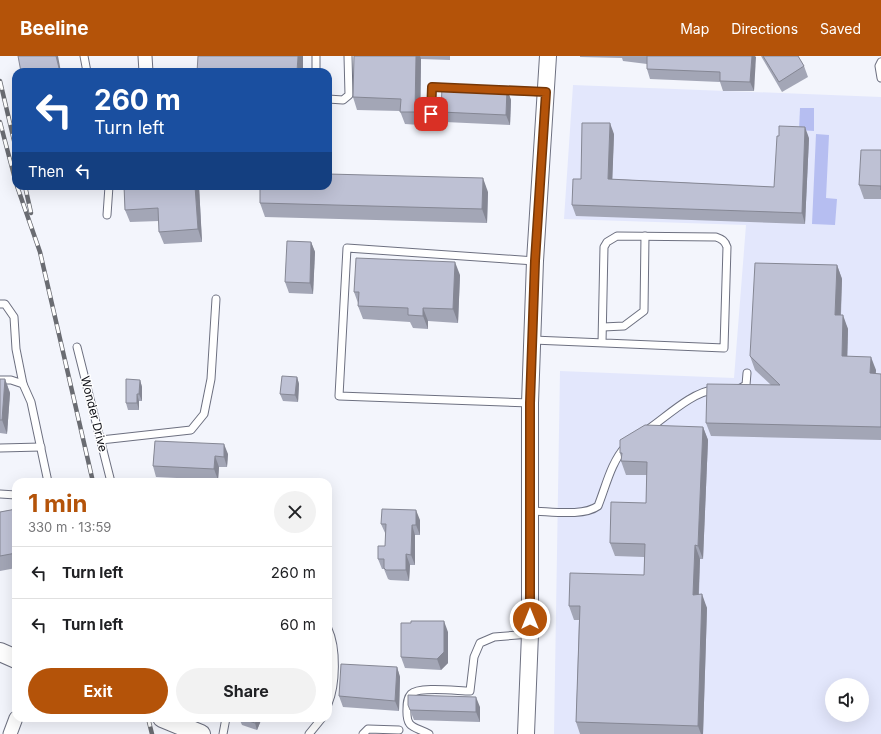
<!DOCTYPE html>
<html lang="en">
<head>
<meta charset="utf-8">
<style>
	:root { --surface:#fff; --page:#f2f2f2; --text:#202124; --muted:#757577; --line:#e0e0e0; --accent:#b45309 }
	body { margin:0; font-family:Inter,sans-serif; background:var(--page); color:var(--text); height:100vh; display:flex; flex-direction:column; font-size:15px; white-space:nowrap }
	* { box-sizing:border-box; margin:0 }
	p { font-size:13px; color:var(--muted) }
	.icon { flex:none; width:22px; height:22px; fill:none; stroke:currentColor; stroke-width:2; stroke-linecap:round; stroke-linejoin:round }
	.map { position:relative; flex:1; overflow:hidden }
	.drawer { position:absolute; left:12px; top:422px; width:320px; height:244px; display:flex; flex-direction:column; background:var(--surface); border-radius:12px; box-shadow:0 4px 16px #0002 }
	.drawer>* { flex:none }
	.banner { position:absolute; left:12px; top:12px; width:320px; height:122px; border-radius:12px; box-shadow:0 4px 16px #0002; background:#1a4fa0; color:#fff; overflow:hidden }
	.buttons { position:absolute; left:825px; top:622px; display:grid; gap:8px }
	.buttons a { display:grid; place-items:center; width:44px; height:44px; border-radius:50%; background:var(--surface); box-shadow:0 4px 16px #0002; font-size:20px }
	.pin { position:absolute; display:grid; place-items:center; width:34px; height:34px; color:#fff; margin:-17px; border-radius:8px; box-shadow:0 2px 6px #0006 }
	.me { position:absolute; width:44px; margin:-22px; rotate:0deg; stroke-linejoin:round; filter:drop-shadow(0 0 3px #0008) }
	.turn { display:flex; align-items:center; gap:14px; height:84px; padding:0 16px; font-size:18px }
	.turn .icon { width:52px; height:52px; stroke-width:2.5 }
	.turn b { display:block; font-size:28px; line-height:34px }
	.then { display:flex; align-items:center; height:38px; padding:0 16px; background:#0003; gap:8px; font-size:15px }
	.round { display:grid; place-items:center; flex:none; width:42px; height:42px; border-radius:21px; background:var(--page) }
	.overview { display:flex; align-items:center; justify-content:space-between; height:68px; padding:0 16px }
	h1 { font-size:24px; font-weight:700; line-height:30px; color:var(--accent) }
	.primary-button { display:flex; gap:8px; margin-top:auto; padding:8px 16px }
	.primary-button a { flex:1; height:46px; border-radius:24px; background:var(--accent); color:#fff; font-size:16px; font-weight:700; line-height:46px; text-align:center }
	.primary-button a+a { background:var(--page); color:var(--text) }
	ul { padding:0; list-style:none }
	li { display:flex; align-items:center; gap:12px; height:52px; padding:0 16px; border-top:1px solid var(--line) }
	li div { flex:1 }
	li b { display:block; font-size:15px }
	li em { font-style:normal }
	header { display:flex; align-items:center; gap:24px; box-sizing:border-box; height:56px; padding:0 20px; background:var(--accent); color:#fff }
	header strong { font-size:19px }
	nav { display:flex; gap:22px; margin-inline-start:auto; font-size:14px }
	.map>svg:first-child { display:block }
	.built { fill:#e3e7fc; fill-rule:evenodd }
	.water { fill:#b6bef1 }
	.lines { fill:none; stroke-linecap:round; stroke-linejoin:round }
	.service-casing { stroke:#6d7080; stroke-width:9 }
	.minor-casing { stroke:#6d7080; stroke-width:15 }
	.tertiary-casing { stroke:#6d7080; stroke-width:18 }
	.secondary-casing { stroke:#6d7080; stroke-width:20 }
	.service { stroke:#fff; stroke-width:7 }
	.minor { stroke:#fff; stroke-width:13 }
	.tertiary { stroke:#fff; stroke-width:16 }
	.secondary { stroke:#fff; stroke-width:18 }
	.rail-casing { stroke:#6a6c72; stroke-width:4.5 }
	.rail { stroke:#fff; stroke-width:3; stroke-dasharray:9; stroke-linecap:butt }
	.wall { fill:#a3a6b6 }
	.shaded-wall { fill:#858794 }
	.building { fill:#bec1d4; stroke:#858794 }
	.route-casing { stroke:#753606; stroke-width:10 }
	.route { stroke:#b45309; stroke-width:7 }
	.labels { text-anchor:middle; stroke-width:3; stroke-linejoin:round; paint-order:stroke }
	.street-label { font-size:12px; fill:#0f1016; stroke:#fff }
</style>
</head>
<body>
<header>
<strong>Beeline</strong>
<nav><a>Map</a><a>Directions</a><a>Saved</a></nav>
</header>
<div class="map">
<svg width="881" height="678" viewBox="0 0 881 678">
	<rect width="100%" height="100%" fill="#f3f5fc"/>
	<path class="built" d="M573,29l308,12v637h-327l6,-363 174,7 12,-153 -182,-6zM832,629h30v30h-30z"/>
	<g class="water">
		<path d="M800,52h14v23l-15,-1z"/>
		<path d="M816,78l13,1 -3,63 11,1 -2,26 -23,-1z"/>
	</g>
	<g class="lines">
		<defs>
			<g id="service">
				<path d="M84,0l3,16"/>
				<path d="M316,0v16"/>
				<path d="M881,6l-2,4 2,12"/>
				<path d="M499,34l47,2"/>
				<path d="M328,43l15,1 6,-5 -1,-39"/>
				<path d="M431,58l1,-27 18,1"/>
				<path d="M107,159l2,-29"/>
				<path d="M0,248h5l9,13 2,32 7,35"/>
				<path d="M603,271l21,-1 20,-15 1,-75"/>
				<path d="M533,284l191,8 3,-101c-2,-6 -5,-8 -11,-10l-99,-1 -10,6 -3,5 -2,96"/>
				<path d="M77,291l34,135"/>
				<path d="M0,324h11l12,4 8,18 17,80"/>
				<path d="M739,333l7,-4 1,-12"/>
				<path d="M530,347l-191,-7 8,-148 188,13"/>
				<path d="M647,374c18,-12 46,-39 67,-40"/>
				<path d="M101,384l90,-10 13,-16 7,-35 5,-80"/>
				<path d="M0,392l41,-1"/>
				<path d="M0,438l16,1"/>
				<path d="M530,455c19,0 53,6 68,-5 8,-20 13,-44 28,-60"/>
				<path d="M328,573c9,19 8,56 0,75"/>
				<path d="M223,678l3,-16"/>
				<path d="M309,678l13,-16"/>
				<path d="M363,678l5,-5 31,1"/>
				<path d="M429,678c-15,-8 -23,-5 -22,-25 0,-5 0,-11 4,-15 8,-8 47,-3 59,-3l4,-34 6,-14 14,-6 36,-3"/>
			</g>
			<g id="minor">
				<path d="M145,0l1,16"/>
				<path d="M10,678l6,-16"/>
			</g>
			<path id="tertiary" d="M526,678l4,-100v-231l5,-142 13,-205"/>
			<g id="secondary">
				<path d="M0,596l16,7"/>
				<path d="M162,662l39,16"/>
			</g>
		</defs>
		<use href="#service" class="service-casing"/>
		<use href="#minor" class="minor-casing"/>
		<use href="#tertiary" class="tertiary-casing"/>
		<use href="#secondary" class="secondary-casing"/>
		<use href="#service" class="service"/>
		<use href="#minor" class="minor"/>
		<use href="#tertiary" class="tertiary"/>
		<use href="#secondary" class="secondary"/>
		<defs>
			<g id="rail">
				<path d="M0,25l16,68"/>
				<path d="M0,66l16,61"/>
				<path d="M17,130l23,66 53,230"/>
				<path d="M25,130l6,27"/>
				<path d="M148,662l4,16"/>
			</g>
		</defs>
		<use href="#rail" class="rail-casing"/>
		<use href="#rail" class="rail"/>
	</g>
	<g class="wall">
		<path d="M354,0h96v4l-29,-1 -1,66 -15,-1 -5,-13 -43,-1 -4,-13z"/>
		<path d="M580,0h175l-1,35h-31l-3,-9 -70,-3 -3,-10v-5l-24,-3 -1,-3 -42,-1z"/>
		<path d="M761,0h37l6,10 4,11 -26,15z"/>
		<path d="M507,33l4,11 -1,25 -65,-3 -4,-10z"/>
		<path d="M614,78l-2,45 162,8 35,-49 -4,86 -229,-8 -4,-11 9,-26z"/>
		<path d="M881,94v49h-17l-5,-14z"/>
		<path d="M124,130h75l3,56 -38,2 -5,-12v-11l-29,1 -5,-12z"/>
		<path d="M488,136l-1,31 -222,-6 -5,-14z"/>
		<path d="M311,186l4,10 -2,42 -24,-1 -4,-11z"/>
		<path d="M837,209l5,14 -1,36 7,14 -1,27 29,14 -1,4h6v66l-170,-4 -5,-13 65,-38 -16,-15 -5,-14z"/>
		<path d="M460,219l-2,48 -30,-2v8l-15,-1 -3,-6 -47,-3 -5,-13v-3l-4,-11z"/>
		<path d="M297,321l2,7 -1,18 -15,-1 -3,-7z"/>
		<path d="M0,323h5l5,14 -3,41 -7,-1z"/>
		<path d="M140,324l2,7v14h-3v9h-11l-2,-7z"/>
		<path d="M703,371l5,13 -5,119h-3l-1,35 8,14 -4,126h-123l-4,-12 3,-102h-5l-5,-14 75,-31v-18l-29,-1 -5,-13 36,-40 1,-28h-21l-5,-14v-4l-1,-4z"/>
		<path d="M155,385l73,13 -1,13h-8l-1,13 -62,-3 -3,-11z"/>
		<path d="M16,453v59l-16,3v-59z"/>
		<path d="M420,464v15h-5v30h-5l-1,16 -19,-1 -2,-1 -4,-10h-2l-4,-10 7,-13 1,-11 -5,-11z"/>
		<path d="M448,576v31l-7,7 -36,-2 -4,-11z"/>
		<path d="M397,611l3,10 -1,34 -56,-4 -4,-11z"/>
		<path d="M480,651v15l-66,-2 -4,-10z"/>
		<path d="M239,662h23l-5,12 -15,-5z"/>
	</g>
	<g class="shaded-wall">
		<path d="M56,0h2l3,16h-1z"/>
		<path d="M298,0h5v16h-6z"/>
		<path d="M416,0h4l1,3 -1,66 -5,-13z"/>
		<path d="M752,0h3l1,1 -2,34 -4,-9z"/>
		<path d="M507,33l4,11 -1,25 -4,-10z"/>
		<path d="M610,67l4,11 -2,55 -4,-10z"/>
		<path d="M805,71l4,11 -4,86 -3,-11z"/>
		<path d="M483,122l5,14 -1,31 -5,-14z"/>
		<path d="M195,130h4l3,56 -4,-13z"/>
		<path d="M311,186l4,10 -2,42 -3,-11z"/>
		<path d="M455,206l5,13 -2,48 -5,-14z"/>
		<path d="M837,209l5,14 -2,50 -5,-14z"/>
		<path d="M423,252l5,13v8l-5,-13z"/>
		<path d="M843,259l5,14 -1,41 -5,-14z"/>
		<path d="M871,301l5,13 -1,17 -5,-14z"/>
		<path d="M297,321l2,7 -1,18 -3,-7z"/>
		<path d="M5,323l5,14 -3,41 -5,-14z"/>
		<path d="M140,324l2,7v14l-3,-7z"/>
		<path d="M137,338l2,7v9l-2,-7z"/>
		<path d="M703,371l5,13 -5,119 -5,-13z"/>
		<path d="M224,388l4,10 -1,13 -3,-10z"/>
		<path d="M215,400l4,11 -1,13 -4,-11z"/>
		<path d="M416,454l4,10v15l-4,-10z"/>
		<path d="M412,469l3,10v30l-4,-10z"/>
		<path d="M695,489l5,14 -2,49 -5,-13z"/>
		<path d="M406,498l4,11 -1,16 -3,-11z"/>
		<path d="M702,538l5,14 -4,126h-2l-3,-8z"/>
		<path d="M444,565l4,11v31l-7,7 -4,-11z"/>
		<path d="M397,611l3,10 -1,34 -4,-10z"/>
		<path d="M476,641l4,10v15l-4,-10z"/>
		<path d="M257,662h5l-5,12 -2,-7z"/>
	</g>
	<g class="building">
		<path d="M18,0h38l4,16h-39z"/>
		<path d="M198,0h100l-1,16h-100z"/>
		<path d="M354,0h62l-1,56h-15l1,-13 -48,-2z"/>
		<path d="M647,0h105l-2,26 -30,-1v-9l-73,-3z"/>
		<path d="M763,0h35l6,10 -25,16z"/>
		<path d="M442,31l65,2 -1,26 -65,-3z"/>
		<path d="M582,67h28l-2,56 166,8 3,-51h2v-10l26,1 -3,86 -230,-8 1,-26h8z"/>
		<path d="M861,94h20v40v-4l-22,-1z"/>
		<path d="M328,118l155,4 -1,31 -222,-6v-17h68z"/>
		<path d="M124,130h71l3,43 -39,3 -1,-24 -33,2z"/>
		<path d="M287,185l24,1 -1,41 -25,-1z"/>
		<path d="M356,202l99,4 -2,47 -30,-1v8l-15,-1v-7l-50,-2 1,-14h-5z"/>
		<path d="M755,207l82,2 -2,50h8l-1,41 29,1 -1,16 11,1v53l-175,-4 1,-39 73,1 -30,-29z"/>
		<path d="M282,320l15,1 -2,18 -15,-1z"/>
		<path d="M0,323h5l-3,41h-2z"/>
		<path d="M126,323l14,1 -1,14h-2v9h-11z"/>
		<path d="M645,369l58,2 -5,119 -3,-1 -2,50 9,-1 -4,132 -122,-4 4,-116h-11l1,-33 74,2 1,-31 -35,-1 1,-41 35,1 1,-41 -26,-1 1,-8h-2v-13z"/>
		<path d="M155,385l69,3v13l-9,-1 -1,13 -61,-3z"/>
		<path d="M16,453v44l-16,3v-44z"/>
		<path d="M382,453l34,1v15h-4l-1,30 -5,-1v16h-20l-2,-2v-9h-6v-13h7l1,-22h-5z"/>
		<path d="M411,565h33v31l-7,7 -36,-2v-34h10z"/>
		<path d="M341,608l56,3 -2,34 -56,-5z"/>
		<path d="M408,639l68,2v15l-66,-2 -2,-5z"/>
		<path d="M239,662h18l-2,5z"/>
	</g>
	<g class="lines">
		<defs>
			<path id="route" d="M431,58l1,-27 114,5 -11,169 -5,142v216"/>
		</defs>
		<use href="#route" class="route-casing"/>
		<use href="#route" class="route"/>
	</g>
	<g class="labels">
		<g class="street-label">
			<text transform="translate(94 358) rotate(76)" y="4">Wonder Drive</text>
		</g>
	</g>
</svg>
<div class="buttons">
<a><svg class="icon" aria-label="sound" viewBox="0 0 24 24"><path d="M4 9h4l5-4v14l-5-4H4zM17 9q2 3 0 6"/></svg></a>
</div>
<div class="pin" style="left:431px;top:58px;background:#d93025"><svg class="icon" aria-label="arrive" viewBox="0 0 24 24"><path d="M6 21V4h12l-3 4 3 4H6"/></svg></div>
<svg class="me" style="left:530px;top:563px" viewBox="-20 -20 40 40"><circle r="17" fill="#b45309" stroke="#fff" stroke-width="3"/><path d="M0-11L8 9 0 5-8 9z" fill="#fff"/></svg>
<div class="banner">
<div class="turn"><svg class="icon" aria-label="left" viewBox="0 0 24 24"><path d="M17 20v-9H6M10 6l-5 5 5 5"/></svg><div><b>260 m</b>Turn left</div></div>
<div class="then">Then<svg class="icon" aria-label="left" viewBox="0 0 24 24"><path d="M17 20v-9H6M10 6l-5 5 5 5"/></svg></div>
</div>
<section class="drawer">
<div class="overview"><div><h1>1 min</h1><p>330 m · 13:59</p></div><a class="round"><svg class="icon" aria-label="close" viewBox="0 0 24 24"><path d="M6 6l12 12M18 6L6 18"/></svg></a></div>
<ul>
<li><svg class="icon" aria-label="left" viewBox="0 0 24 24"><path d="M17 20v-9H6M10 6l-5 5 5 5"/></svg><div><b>Turn left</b></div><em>260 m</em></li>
<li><svg class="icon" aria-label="left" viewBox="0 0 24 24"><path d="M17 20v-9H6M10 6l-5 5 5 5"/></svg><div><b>Turn left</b></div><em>60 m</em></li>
</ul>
<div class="primary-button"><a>Exit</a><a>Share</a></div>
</section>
</div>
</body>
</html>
